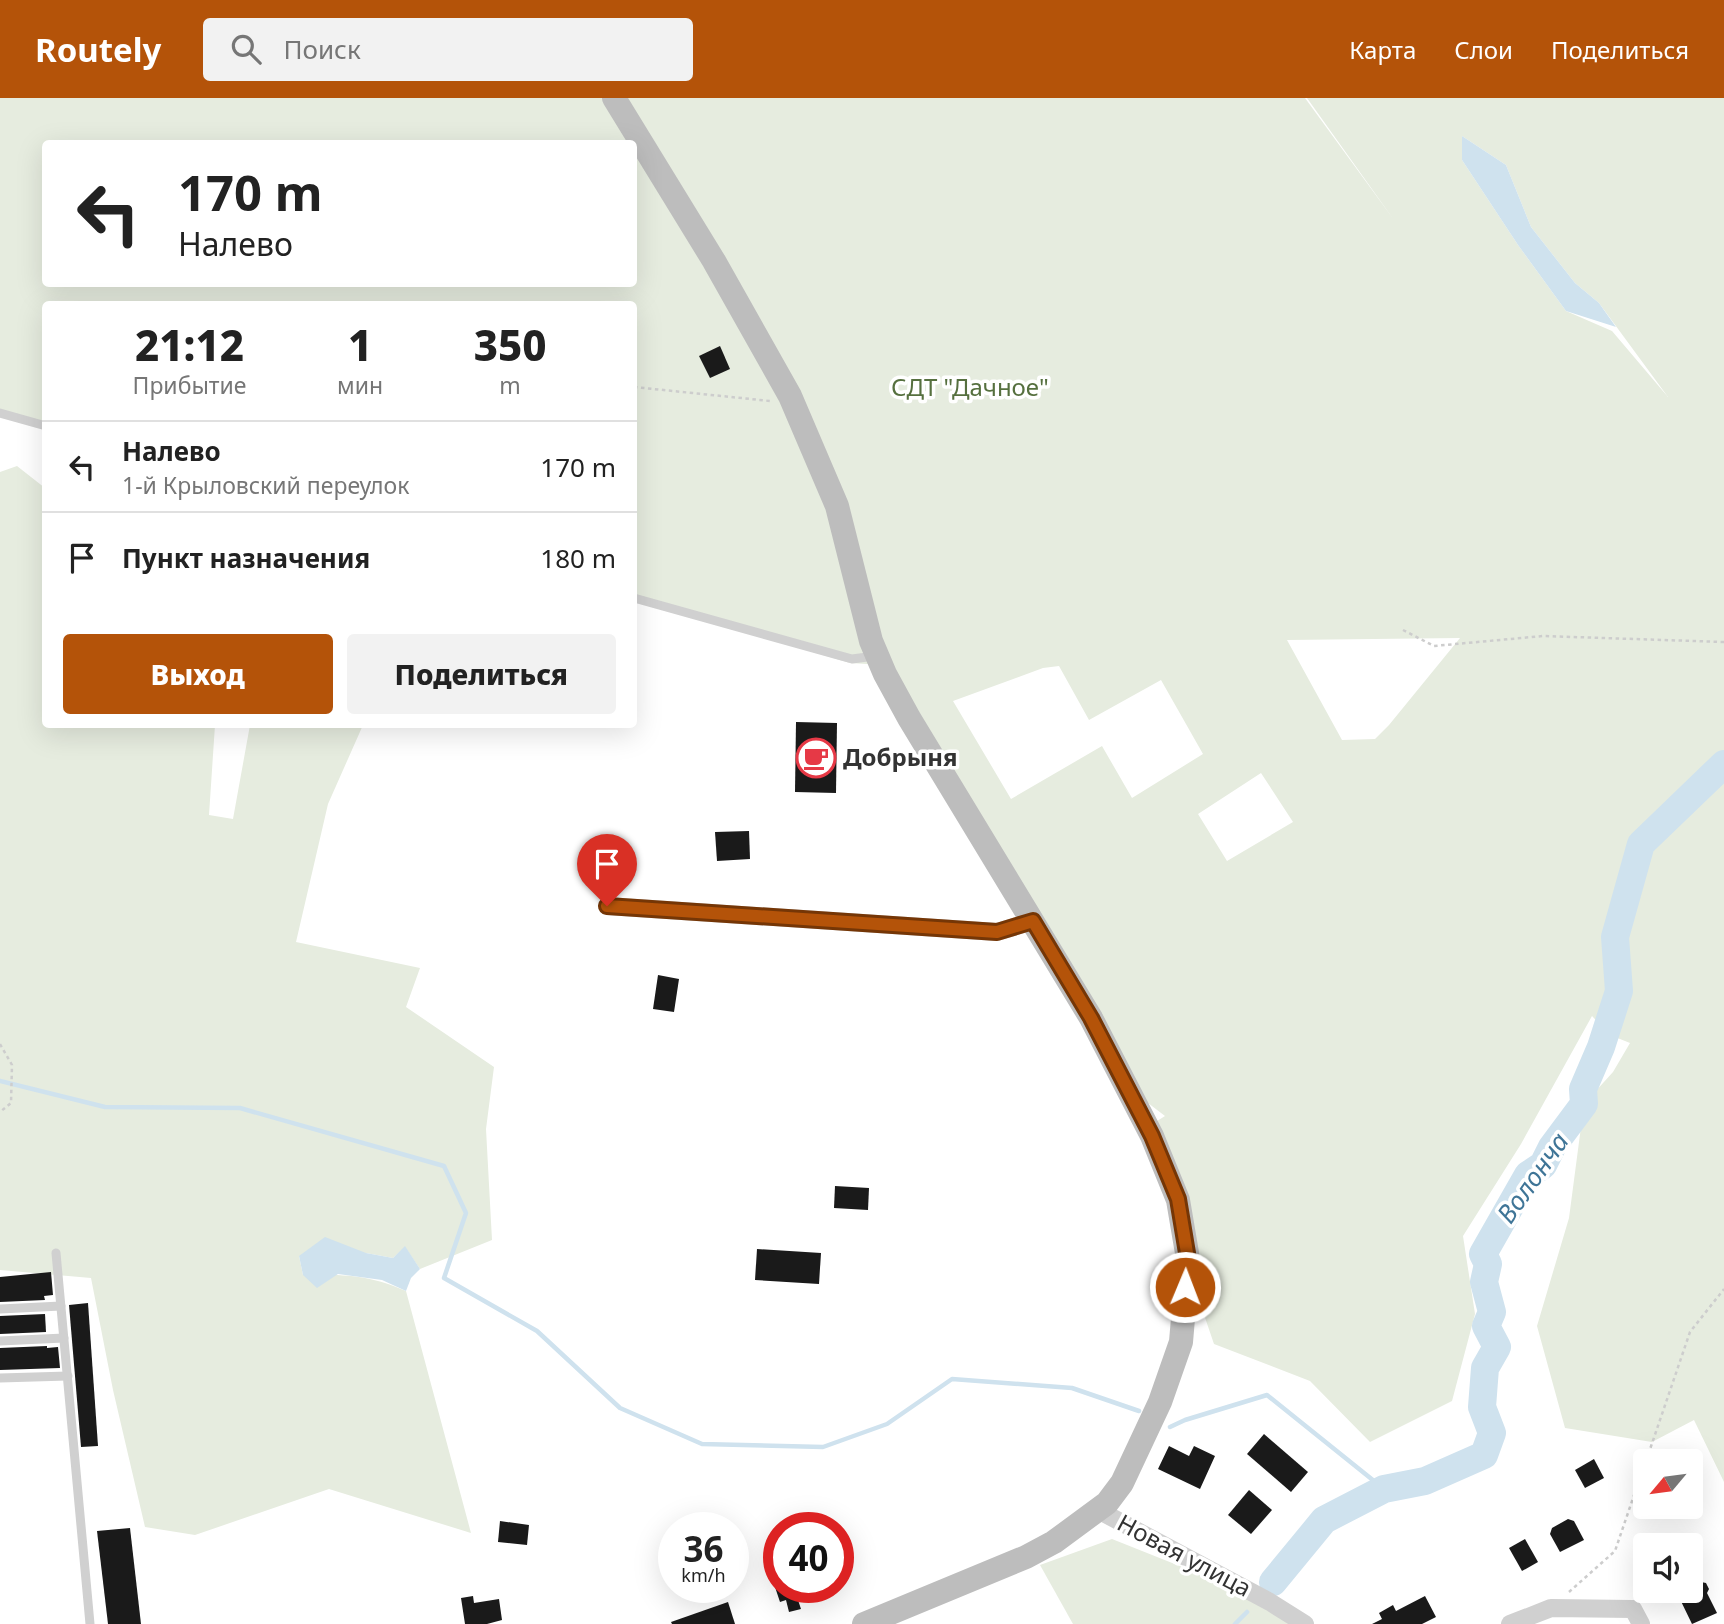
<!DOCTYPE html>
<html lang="ru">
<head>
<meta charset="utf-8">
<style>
	:root { --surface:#fff; --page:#f2f2f2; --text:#222; --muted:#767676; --line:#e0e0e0; --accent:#b45309 }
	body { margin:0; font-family:"Noto Sans",sans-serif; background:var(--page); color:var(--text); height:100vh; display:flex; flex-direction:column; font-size:26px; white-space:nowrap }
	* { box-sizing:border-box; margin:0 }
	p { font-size:23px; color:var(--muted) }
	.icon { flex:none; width:38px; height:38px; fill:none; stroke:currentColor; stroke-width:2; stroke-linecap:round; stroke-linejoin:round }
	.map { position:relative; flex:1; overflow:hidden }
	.drawer { position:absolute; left:42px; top:203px; width:595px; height:427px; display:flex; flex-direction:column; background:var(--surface); border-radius:7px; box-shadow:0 7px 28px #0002 }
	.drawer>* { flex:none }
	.guide { position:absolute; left:42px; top:42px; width:595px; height:147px; border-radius:7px; box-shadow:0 7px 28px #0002; background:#fff; color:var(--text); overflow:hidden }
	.needle { width:46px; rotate:241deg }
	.controls { position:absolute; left:1633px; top:1351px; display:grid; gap:14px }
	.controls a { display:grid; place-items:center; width:70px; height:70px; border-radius:7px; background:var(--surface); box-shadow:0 7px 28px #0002; font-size:35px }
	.speed { position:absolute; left:658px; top:1414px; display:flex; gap:14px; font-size:35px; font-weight:700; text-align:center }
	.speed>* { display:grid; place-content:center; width:91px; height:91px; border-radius:50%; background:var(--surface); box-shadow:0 7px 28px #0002; line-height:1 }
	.speed small { font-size:18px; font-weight:400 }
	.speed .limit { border:10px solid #d22; background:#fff; color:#111 }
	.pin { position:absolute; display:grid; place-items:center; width:60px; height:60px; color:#fff; margin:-72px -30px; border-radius:50% 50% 50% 0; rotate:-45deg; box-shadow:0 0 7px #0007 }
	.pin .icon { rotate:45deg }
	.me { position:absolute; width:77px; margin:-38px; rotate:1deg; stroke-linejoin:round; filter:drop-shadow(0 0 5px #0008) }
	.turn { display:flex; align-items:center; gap:24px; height:147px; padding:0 21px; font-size:32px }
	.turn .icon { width:91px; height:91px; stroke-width:2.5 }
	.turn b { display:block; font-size:49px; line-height:60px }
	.eta { display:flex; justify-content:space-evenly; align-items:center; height:119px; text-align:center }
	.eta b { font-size:42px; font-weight:800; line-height:49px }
	.cta { display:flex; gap:14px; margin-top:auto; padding:14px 21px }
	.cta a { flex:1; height:80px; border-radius:7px; background:var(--accent); color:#fff; font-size:28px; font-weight:800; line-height:80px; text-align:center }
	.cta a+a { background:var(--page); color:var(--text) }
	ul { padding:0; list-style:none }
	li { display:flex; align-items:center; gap:21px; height:91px; padding:0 21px; border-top:2px solid var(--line) }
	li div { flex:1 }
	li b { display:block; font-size:26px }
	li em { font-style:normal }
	header { display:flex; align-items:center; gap:42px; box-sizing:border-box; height:98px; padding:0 35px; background:var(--accent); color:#fff }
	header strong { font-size:33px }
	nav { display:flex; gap:38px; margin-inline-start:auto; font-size:24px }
	.search { width:490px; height:63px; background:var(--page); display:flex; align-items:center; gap:18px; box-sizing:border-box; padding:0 24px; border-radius:7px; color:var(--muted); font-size:26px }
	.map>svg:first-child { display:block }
	.green { fill:#e6ecdf; fill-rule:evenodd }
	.water { fill:#cfe2ee }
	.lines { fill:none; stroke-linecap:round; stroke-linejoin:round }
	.stream { stroke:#cfe2ee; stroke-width:4.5 }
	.river { stroke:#cfe2ee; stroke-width:28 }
	.building { fill:#1a1a1a }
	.path { stroke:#cdcdcd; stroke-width:2.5; stroke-dasharray:3.5 3.5; stroke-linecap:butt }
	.lane { stroke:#d0d0d0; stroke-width:9 }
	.street { stroke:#d0d0d0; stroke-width:18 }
	.secondary { stroke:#bdbdbd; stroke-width:24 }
	.route-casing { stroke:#753606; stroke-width:18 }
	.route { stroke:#b45309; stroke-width:12 }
	.labels { text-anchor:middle; stroke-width:7; stroke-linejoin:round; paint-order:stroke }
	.park-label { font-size:24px; fill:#56703f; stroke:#fff }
	.poi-label { font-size:24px; font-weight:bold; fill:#333; stroke:#fff; text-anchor:start }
	.street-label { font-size:24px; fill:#333; stroke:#fff }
	.water-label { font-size:26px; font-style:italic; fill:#3f7597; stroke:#fff }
</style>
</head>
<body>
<header>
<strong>Routely</strong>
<div class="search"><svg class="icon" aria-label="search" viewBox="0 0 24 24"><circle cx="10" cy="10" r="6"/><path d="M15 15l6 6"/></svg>Поиск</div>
<nav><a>Карта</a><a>Слои</a><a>Поделиться</a></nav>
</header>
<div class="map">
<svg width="1724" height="1526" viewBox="0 0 1724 1526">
	<rect width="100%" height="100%" fill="#fff"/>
	<g class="green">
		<path d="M0,0h1305l89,122 -87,-122h417v1384l-30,-62 -42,22 -87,-14 -28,-102 32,-108 15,-114 29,-32 17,-29 -20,-8 -18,-19 -71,128 -58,92 12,78 -23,87 -82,41 -60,-61 -96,-37 -28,-82 -40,-134 19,-12 -17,-13 -265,-438 -33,-2 -216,-64v-295h-588l-1,122 -45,-13zM1462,38l44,29 25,62 44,56 24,20 69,94 -56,-66 -46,-20 -48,-66 -56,-85zM46,46h588v140h-588zM1460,540l-71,87 -14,14 -33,1 -55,-100zM1059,568l30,54 72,-40 42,74 -71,44 -30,-52 -91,53 -58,-98 90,-33zM1261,675l32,49 -66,39 -29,-47z"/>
		<path d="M17,368l28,22 1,236 169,1 -6,90 24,4 17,-94h113l-35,79 -32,138 124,26 -14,39 88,60 -8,62 6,111 -72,29 -15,-22 -12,11 -27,-5 -67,3 4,19c39,-1 67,0 103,16l65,242 -142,-44 -134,46 -50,-8 -32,-137 -22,-112 -91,-8v-798z"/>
		<path d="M1112,1441l158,63 35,22h-232l-33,-59z"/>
	</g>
	<g class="water">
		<path d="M1462,38l44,29 25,62 44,56 24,20 17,24 -50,-16 -48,-66 -56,-85z"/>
		<path d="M325,1139l41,16 27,5 12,-12 15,23 -9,9 -5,13 -24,-11 -44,-6 -21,14 -14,-13 -4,-19z"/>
	</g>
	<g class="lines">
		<g class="stream">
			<path d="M0,983l105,26 135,1 204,58 22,47 -22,65 93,53 83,77 82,36 121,3 64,-23 65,-45 120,9 67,23"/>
			<path d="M1170,1329l15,-7 82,-25 117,94"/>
			<path d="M1235,1526l12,-12"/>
		</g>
		<path class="river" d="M1273,1484l51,-62 60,-31 41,-8 59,-26 8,-22 -10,-26 3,-39 12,-21 -11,-21 6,-14 -8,-30 4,-18 -5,-10 45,-79 15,-10 9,-18 32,-43 -1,-15 18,-42 18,-56 -4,-54 26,-93 83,-80"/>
	</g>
	<g class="building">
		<path d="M720,248l10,23 -20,9 -11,-22z"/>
		<path d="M796,624l41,1 -1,70 -41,-1z"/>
		<path d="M749,733l1,28 -33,2 -2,-29z"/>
		<path d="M658,877l21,4 -5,33 -21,-3z"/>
		<path d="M835,1088l34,2 -1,22 -34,-2z"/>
		<path d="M757,1151l64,4 -2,31 -64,-4z"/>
		<path d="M51,1174l2,23 -9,1 1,4 -45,2v-25z"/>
		<path d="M88,1205l10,143 -17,1 -12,-142z"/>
		<path d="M45,1216l1,18 -46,2v-18z"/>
		<path d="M47,1248v2l11,-1 2,21 -60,2v-22z"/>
		<path d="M1264,1336l44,38 -17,20 -44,-38z"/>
		<path d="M1169,1348l20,10 5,-10 21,10 -15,33 -42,-20z"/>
		<path d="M1594,1361l10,19 -19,10 -10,-18z"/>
		<path d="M1249,1392l23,20 -21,24 -23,-19z"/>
		<path d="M1568,1421l6,2 10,19 -24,12 -10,-18 2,-6z"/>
		<path d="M500,1423l29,4 -2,20 -29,-3z"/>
		<path d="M130,1430l11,96h-33l-11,-93z"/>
		<path d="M1525,1441l13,23 -16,9 -13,-23z"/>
		<path d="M1701,1484l5,1 3,6 -2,4 10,20 -25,11 -15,-31 13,-2v-5z"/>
		<path d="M775,1489h43v3l-21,7 4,12 -12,3 -3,-12 -6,2z"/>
		<path d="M473,1498l1,7 25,-4 3,21 -15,4h-22l-4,-26z"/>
		<path d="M1425,1498l11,21 -14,7h-50l10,-5 -3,-6 14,-8 3,6z"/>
		<path d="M728,1504l7,22h-63l-1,-2z"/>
	</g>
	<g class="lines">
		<g class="path">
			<path d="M634,289l136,14"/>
			<path d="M1403,532l31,16 109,-10 181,6"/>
			<path d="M0,946l12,21 -1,38 -11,9"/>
			<path d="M1646,1363l44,-129 34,-43"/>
			<path d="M1569,1494l46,-41 30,-88"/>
		</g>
		<g class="lane">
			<path d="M0,315l46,13"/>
			<path d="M634,500l218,61 23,-3"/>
			<path d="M56,1155l34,371"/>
			<path d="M0,1211l61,-3"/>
			<path d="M0,1243l64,-3"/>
			<path d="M0,1280l68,-2"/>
		</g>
		<g class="street">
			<path d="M607,808l390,26 36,-11"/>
			<path d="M1098,1412l172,92 35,22"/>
			<path d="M1510,1526l41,-16 82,1 8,15"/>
		</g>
		<path class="secondary" d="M614,0l100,163 76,135 47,110 34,135 14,33 24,44 182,300 61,118 26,64 10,59 -7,83 -21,60 -38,81 -15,20 -53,39 -28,15 -162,67"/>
	</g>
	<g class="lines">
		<defs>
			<path id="route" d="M607,808l390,26 36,-11 58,97 61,118 26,63 10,60 -3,28"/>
		</defs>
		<use href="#route" class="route-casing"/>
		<use href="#route" class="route"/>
	</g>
	<defs>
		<symbol id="cafe-ring" viewBox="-11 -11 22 22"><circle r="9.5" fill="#fff" stroke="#e63946" stroke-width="1.5"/><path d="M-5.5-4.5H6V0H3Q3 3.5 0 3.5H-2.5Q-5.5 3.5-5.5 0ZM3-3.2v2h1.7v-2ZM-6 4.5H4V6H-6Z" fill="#e63946"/></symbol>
	</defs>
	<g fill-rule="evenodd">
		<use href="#cafe-ring" x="794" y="638" width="44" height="44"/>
	</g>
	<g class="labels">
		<g class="park-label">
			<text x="970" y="298">СДТ "Дачное"</text>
		</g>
		<g class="poi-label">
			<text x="843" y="668">Добрыня</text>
		</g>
		<g class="street-label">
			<text transform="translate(1184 1458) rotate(28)" y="8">Новая улица</text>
		</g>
		<g class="water-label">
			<text transform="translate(1533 1080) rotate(-55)" y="9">Волонча</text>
		</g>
	</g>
</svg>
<div class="controls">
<a><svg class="needle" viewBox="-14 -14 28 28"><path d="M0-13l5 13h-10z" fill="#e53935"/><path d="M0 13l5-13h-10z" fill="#767676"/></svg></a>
<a><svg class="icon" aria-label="sound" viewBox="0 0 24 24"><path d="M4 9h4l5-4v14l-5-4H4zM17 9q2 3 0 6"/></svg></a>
</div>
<div class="speed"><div>36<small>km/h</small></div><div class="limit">40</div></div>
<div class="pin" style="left:607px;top:808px;background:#d93025"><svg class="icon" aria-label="arrive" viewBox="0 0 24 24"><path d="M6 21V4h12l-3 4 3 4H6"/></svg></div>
<svg class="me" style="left:1185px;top:1189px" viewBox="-20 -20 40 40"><circle r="17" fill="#b45309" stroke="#fff" stroke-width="3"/><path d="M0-11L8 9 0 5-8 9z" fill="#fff"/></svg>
<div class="guide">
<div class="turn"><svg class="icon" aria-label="left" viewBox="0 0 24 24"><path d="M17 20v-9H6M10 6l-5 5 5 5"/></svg><div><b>170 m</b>Налево</div></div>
</div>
<section class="drawer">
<div class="eta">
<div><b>21:12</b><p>Прибытие</p></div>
<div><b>1</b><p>мин</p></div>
<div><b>350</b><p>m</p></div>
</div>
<ul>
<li><svg class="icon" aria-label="left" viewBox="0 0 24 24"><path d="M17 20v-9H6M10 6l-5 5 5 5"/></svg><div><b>Налево</b><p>1-й Крыловский переулок</p></div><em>170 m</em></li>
<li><svg class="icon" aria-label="arrive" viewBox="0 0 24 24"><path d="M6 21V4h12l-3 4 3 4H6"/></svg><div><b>Пункт назначения</b></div><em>180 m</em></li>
</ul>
<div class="cta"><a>Выход</a><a>Поделиться</a></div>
</section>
</div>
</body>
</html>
